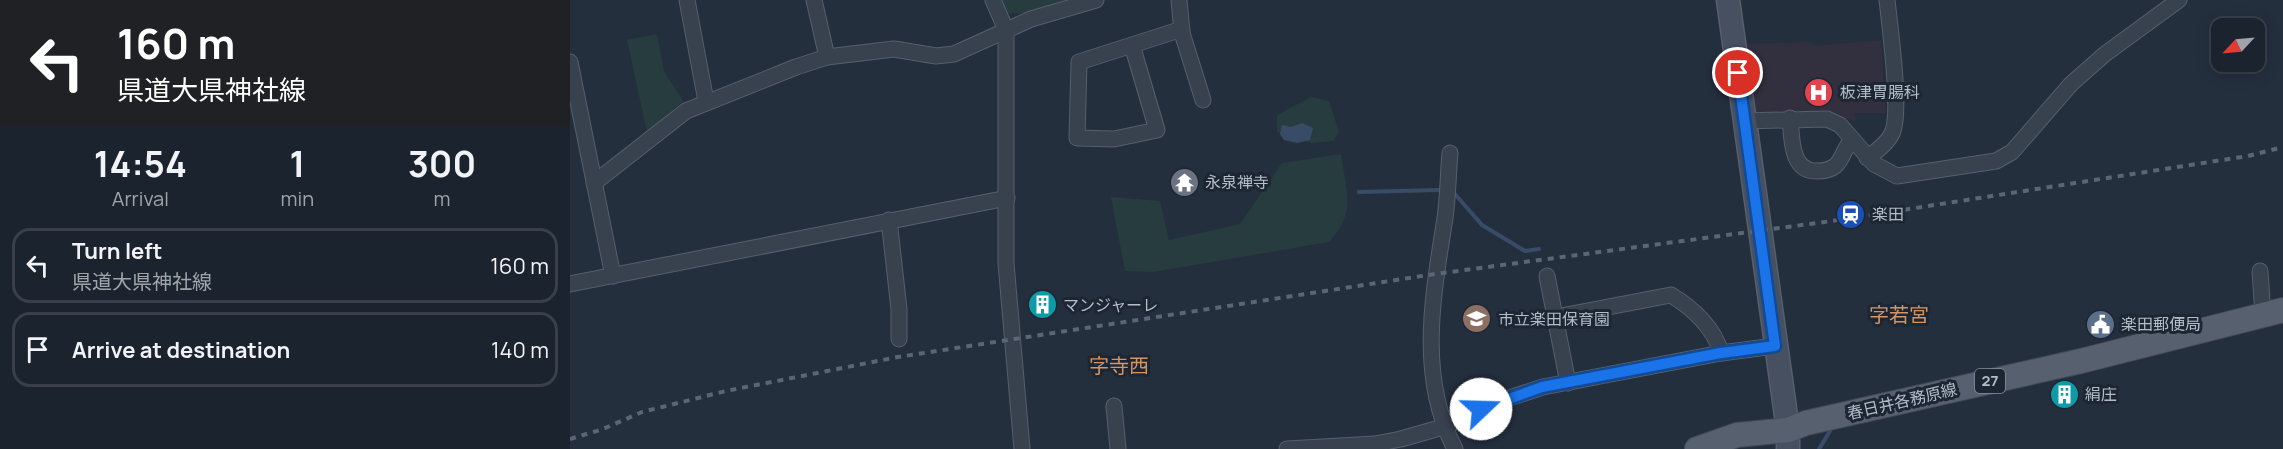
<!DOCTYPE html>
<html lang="en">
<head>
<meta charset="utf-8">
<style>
	:root { --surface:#1b232e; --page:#282f3a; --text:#f1f3f6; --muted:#a0a4aa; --line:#39404a }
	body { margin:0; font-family:Manrope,"Noto Sans JP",sans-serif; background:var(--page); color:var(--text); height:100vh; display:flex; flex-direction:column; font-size:22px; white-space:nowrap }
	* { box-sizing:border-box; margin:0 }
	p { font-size:20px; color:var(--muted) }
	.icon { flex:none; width:33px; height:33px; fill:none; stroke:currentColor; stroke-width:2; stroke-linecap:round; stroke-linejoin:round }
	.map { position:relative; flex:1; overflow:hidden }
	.sheet { display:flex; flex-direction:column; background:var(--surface); width:570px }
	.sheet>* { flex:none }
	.guide { background:#202124; color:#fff; overflow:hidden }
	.needle { width:39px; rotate:244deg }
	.fabs { position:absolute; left:1641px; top:18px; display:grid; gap:12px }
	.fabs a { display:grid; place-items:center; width:54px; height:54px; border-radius:12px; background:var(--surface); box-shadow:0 3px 15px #0003,0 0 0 2px var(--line); font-size:30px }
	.pin { position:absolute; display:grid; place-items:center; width:51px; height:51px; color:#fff; margin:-26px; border:3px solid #fff; border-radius:50%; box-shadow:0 2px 6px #0007 }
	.me { position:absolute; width:66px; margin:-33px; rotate:69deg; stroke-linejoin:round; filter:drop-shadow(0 0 4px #0008) }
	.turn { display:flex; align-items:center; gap:21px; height:126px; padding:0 18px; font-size:27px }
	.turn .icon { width:78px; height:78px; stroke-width:2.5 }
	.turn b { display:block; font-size:42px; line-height:51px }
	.eta { display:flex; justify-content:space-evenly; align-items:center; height:102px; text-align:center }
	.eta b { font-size:36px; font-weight:700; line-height:42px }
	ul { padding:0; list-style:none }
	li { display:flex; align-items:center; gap:18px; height:75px; margin:0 12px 9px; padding:0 6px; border:3px solid var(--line); border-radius:18px }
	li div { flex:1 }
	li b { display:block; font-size:22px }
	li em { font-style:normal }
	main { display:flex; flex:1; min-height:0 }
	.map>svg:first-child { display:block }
	.medical { fill:#32303f }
	.green { fill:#263c3f }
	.water { fill:#394c67 }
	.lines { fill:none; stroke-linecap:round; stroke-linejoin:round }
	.stream { stroke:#394c67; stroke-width:4 }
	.minor-casing { stroke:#565f6c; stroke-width:17 }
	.secondary-casing { stroke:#565f6c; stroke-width:25 }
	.primary-casing { stroke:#414a57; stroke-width:26 }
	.minor { stroke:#38414e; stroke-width:15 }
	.secondary { stroke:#465061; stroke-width:22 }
	.primary { stroke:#56606e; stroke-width:24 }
	.rail { stroke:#5a6575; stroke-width:4; stroke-dasharray:6 6; stroke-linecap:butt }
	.route-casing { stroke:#114b97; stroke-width:15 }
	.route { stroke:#1a73e8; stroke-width:10 }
	.labels { text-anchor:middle; stroke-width:6; stroke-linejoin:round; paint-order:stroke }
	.shield { fill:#1d2633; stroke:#878f9c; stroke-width:1.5 }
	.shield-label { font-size:15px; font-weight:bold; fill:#b4bcc9 }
	.poi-label { font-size:16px; fill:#b4bcc9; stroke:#1d2633; text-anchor:start }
	.street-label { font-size:16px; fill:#b4bcc9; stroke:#1d2633 }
	.quarter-label { font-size:20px; fill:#d59563; stroke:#1d2633 }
</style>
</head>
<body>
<main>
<section class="sheet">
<div class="guide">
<div class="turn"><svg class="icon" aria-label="left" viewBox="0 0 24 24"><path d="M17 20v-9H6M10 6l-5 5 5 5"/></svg><div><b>160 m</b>県道大県神社線</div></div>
</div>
<div class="eta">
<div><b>14:54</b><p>Arrival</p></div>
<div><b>1</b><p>min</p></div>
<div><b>300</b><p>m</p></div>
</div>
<ul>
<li><svg class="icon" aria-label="left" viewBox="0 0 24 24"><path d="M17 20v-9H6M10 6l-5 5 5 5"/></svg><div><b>Turn left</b><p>県道大県神社線</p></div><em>160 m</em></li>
<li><svg class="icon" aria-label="arrive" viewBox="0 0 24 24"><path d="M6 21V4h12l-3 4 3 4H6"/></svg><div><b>Arrive at destination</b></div><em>140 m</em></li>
</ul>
</section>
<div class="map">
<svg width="1713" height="449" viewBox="0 0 1713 449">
	<rect width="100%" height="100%" fill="#242f3e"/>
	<path class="medical" d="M1311,40l5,73h-31l1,9 -20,-8 -24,-2 -55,3 -10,-71 62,-2 5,4z"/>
	<g class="green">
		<path d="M430,0h75l-42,13h-28z"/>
		<path d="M87,34l7,37 19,30 -36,31 -20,-92z"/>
		<path d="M741,97l18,4 10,31 -6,9 -22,2 -34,-11v-17z"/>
		<path d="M771,154c5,36 16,59 -12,88l-176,30 -28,-1 -14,-74 49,4 9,39 71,-16 42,-61z"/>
	</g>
	<path class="water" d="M732,123l11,5 -3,12 -13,3 -13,-3 -4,-6 2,-9 9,2z"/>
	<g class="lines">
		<g class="stream">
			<path d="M789,192l80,-2"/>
			<path d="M884,193l28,32 43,26 14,-2"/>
			<path d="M1249,449l11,-18"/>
		</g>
		<defs>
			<g id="minor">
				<path d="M117,0l19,101"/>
				<path d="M244,0l13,57"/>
				<path d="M423,0l13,30v233l16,186"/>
				<path d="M609,0l3,33 21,67"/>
				<path d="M562,45l25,85 -43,9 -37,-1 2,-76 103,-33"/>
				<path d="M0,62l43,214"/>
				<path d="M1220,118c2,19 0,54 27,53 6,0 13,-1 18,-5 9,-7 8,-19 18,-26"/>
				<path d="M1173,121l84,-2 13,6 34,39 23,12 99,-15 16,-9 59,-68 34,-30 74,-54"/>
				<path d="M880,153c-2,22 -2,44 -5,65 -12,77 -28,158 10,231"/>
				<path d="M1297,158c10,-7 22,-16 26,-27 8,-22 -3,-104 -6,-131"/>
				<path d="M24,183l92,-72 110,-44 31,-10 67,-8 42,7 18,-2 77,-35 65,-19"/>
				<path d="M319,220l10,89v30"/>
				<path d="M1690,271l3,44"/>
				<path d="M977,276l21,107"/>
				<path d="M0,284l437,-86"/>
				<path d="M986,317l115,-22c22,13 44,34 50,58"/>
				<path d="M544,406l4,43"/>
				<path d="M717,449l88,-5 26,-5 42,-12 54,-25 46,-15 178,-34 54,-7"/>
			</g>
			<path id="secondary" d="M1158,0l60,430v19"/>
			<path id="primary" d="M1127,449l40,-14 51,-5 18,-7 275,-62 202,-51"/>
		</defs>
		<use href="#minor" class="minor-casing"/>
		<use href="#secondary" class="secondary-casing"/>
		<use href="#primary" class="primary-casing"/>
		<use href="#minor" class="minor"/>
		<use href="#secondary" class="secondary"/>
		<use href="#primary" class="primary"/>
		<path class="rail" d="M0,439l33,-10 39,-17 84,-21 172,-34 537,-83 397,-53 416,-65 35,-9"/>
	</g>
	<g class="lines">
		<defs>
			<path id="route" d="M911,409l61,-22 179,-34 54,-7 -37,-273"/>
		</defs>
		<use href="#route" class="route-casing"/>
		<use href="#route" class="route"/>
	</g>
	<defs>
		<symbol id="hospital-disc" viewBox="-11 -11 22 22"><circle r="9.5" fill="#e0444e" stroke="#1d2633"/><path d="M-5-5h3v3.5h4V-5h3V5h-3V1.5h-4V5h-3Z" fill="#fff"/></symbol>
		<symbol id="temple-disc" viewBox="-11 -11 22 22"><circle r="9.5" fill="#6b7280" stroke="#1d2633"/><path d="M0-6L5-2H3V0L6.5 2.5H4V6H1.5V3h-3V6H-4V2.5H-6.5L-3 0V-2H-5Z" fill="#fff"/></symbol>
		<symbol id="station-disc" viewBox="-11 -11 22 22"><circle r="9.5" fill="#1a4fb4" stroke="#1d2633"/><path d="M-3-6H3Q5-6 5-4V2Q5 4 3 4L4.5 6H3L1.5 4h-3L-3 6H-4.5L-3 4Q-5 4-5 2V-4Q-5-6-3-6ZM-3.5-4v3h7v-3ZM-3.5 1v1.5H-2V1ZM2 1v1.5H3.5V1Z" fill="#fff"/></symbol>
		<symbol id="building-disc" viewBox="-11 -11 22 22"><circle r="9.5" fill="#0f9aa8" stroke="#1d2633"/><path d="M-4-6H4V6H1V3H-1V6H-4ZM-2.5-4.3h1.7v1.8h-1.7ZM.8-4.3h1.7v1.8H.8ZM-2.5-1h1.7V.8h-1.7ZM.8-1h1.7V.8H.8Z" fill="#fff"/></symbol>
		<symbol id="school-disc" viewBox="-11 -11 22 22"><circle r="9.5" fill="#8d6e63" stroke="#1d2633"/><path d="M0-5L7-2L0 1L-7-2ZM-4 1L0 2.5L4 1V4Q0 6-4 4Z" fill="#fff"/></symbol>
		<symbol id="civic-disc" viewBox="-11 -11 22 22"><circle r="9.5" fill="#5c6f8a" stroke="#1d2633"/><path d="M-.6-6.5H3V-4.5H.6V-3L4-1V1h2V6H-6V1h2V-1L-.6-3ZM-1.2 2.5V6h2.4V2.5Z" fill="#fff"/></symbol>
	</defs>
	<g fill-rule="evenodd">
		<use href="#hospital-disc" x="1232" y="76" width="33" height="33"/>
		<use href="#temple-disc" x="598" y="166" width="33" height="33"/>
		<use href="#station-disc" x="1264" y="198" width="33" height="33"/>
		<use href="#building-disc" x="456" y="288" width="33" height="33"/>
		<use href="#school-disc" x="890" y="302" width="33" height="33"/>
		<use href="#civic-disc" x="1514" y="308" width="33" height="33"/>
		<use href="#building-disc" x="1478" y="378" width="33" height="33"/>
	</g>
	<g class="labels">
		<rect class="shield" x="1405" y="369" width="30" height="24" rx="4.5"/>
		<g class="shield-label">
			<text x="1420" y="386">27</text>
		</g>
		<g class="poi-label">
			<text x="1270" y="98">板津胃腸科</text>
			<text x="635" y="188">永泉禅寺</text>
			<text x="1302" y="220">楽田</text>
			<text x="493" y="311">マンジャーレ</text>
			<text x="928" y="325">市立楽田保育園</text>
			<text x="1551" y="330">楽田郵便局</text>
			<text x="1515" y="400">絹庄</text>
		</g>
		<g class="street-label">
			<text transform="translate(1332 401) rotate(-13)" y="6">春日井各務原線</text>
		</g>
		<g class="quarter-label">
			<text x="1329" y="322">字若宮</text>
			<text x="549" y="373">字寺西</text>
		</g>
	</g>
</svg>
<div class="fabs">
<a><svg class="needle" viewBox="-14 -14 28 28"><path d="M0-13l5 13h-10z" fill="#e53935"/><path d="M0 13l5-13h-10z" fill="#a0a4aa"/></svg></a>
</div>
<div class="pin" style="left:1168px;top:73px;background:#d93025"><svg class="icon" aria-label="arrive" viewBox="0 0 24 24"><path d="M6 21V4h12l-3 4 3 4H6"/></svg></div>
<svg class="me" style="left:911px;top:409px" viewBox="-20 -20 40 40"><circle r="19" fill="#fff"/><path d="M0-13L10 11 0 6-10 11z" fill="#1a73e8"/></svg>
</div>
</main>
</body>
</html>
